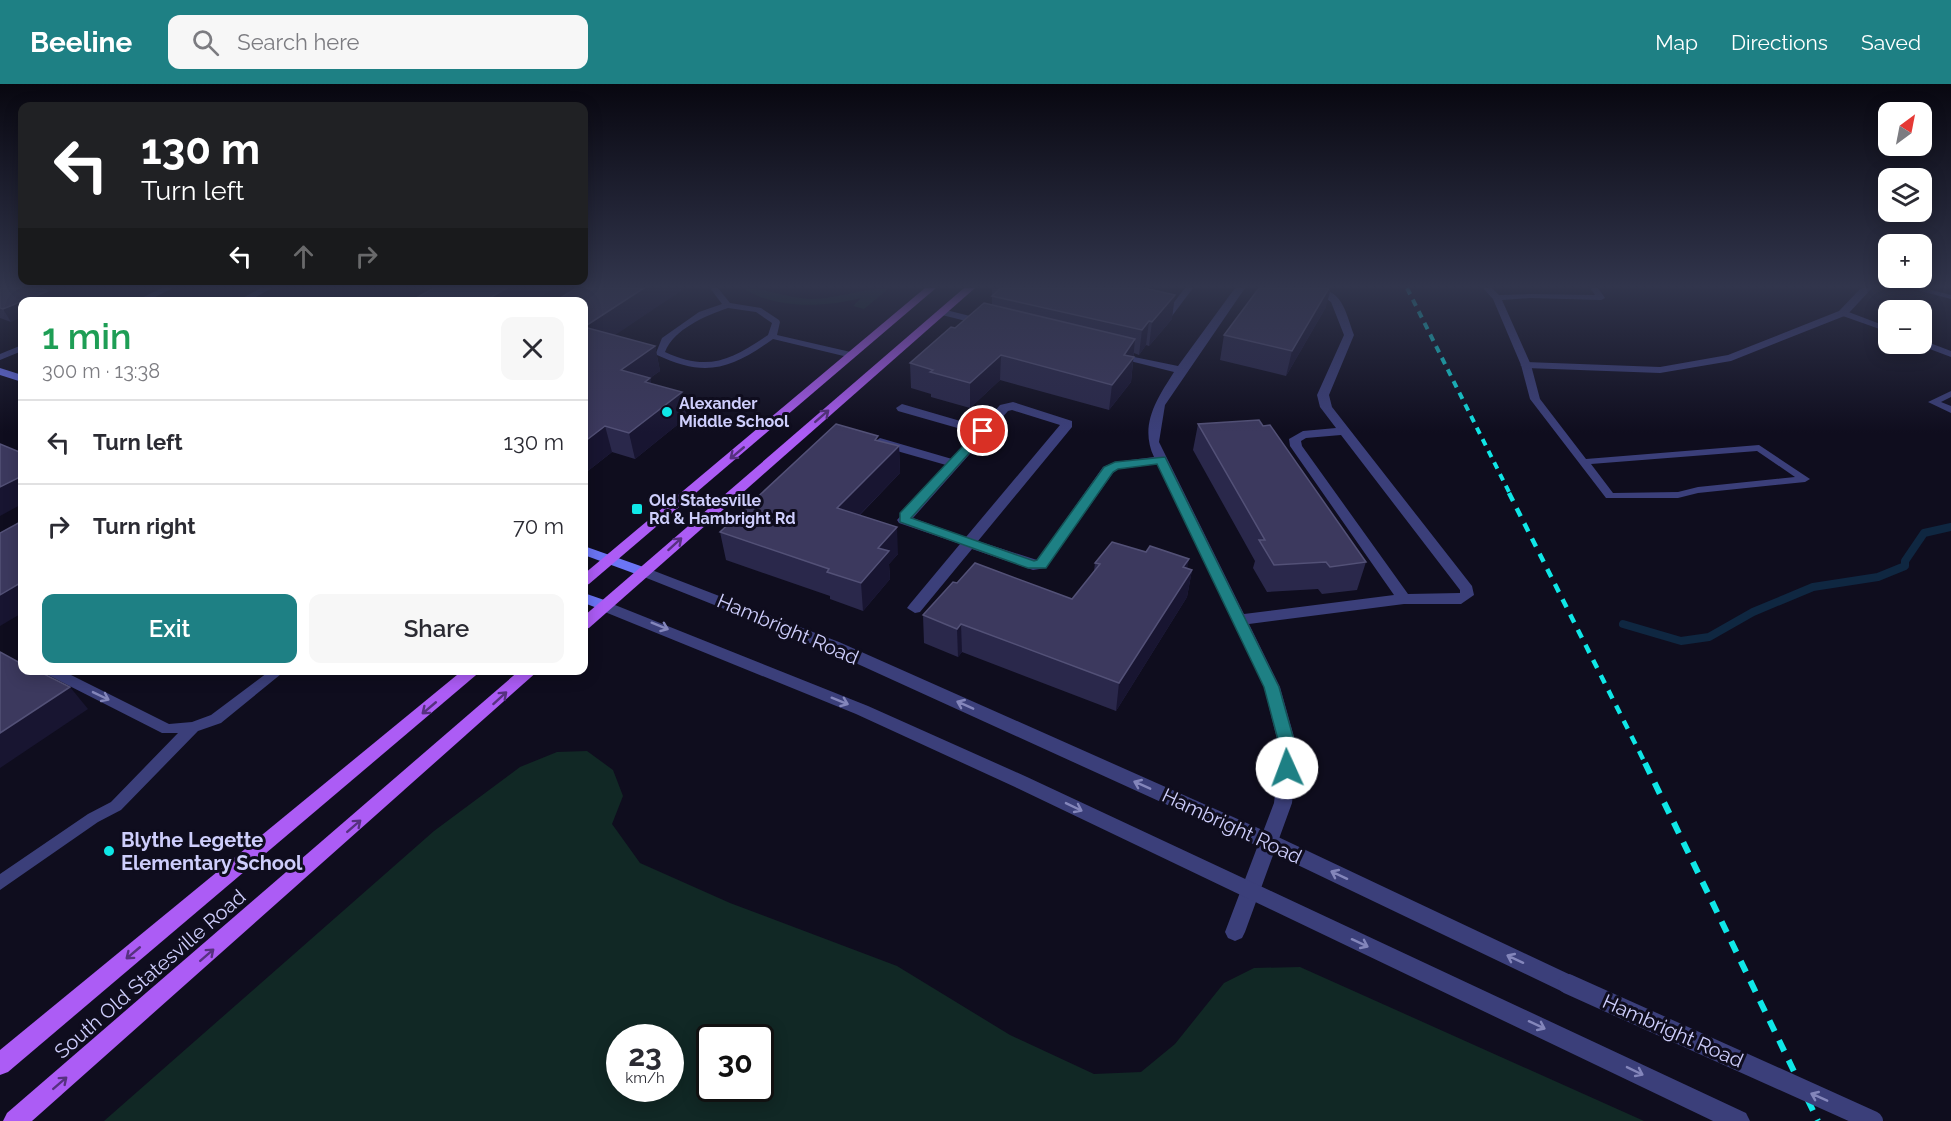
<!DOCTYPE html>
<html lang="en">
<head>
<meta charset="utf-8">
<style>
	:root { --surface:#fff; --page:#f7f7f7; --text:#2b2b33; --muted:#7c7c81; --line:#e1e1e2; --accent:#1e8084 }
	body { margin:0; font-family:Raleway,sans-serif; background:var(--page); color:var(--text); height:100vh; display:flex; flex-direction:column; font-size:22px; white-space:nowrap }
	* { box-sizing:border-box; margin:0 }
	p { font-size:20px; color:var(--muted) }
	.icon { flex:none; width:33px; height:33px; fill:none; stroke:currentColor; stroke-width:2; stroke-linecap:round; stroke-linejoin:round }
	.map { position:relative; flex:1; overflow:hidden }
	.details { position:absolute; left:18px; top:213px; width:570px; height:378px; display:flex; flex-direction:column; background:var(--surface); border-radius:12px; box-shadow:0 3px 15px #0003 }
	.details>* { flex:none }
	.guide { position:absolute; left:18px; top:18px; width:570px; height:183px; border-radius:12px; box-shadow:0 3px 15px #0003; background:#202124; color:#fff; overflow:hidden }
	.needle { width:39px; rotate:32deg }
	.tools { position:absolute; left:1878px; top:18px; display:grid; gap:12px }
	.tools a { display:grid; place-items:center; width:54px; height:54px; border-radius:12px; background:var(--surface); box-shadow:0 3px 15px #0003; font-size:30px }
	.speed { position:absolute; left:606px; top:940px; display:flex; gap:12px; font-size:30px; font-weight:700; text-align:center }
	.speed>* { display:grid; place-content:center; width:78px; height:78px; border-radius:50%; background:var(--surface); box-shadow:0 3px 15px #0003; line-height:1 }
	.speed small { font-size:15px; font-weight:400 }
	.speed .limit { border:3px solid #111; border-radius:9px; background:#fff; color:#111 }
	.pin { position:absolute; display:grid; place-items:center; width:51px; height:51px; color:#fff; margin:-26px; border:3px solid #fff; border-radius:50%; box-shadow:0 2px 6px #0007 }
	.me { position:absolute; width:66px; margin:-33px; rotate:358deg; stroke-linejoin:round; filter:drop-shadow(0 0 4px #0008) }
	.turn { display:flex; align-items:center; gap:21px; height:126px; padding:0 24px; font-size:27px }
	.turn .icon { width:78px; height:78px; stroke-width:2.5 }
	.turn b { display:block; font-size:42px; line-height:51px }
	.lanes { display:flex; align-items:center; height:57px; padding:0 24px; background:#0003; justify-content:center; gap:30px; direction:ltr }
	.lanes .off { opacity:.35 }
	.round { display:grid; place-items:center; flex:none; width:63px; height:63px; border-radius:12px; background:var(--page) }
	.headline { display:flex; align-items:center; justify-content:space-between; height:102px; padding:0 24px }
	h1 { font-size:36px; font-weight:600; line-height:45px; color:#1e9e55 }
	.cta { display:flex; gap:12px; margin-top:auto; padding:12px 24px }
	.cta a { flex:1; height:69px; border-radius:12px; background:var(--accent); color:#fff; font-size:24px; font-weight:600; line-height:69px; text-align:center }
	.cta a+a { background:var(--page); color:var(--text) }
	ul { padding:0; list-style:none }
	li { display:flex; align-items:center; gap:18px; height:84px; padding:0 24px; border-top:2px solid var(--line) }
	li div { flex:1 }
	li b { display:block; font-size:22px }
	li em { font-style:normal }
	header { display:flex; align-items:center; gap:36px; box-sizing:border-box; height:84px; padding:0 30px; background:var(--accent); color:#fff }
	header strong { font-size:28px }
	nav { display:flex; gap:33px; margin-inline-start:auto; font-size:21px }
	.search { width:420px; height:54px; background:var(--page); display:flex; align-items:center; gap:15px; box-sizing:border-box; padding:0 21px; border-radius:12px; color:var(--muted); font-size:22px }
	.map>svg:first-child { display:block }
	.green { fill:#112825; fill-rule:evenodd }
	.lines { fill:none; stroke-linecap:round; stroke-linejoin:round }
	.stream { stroke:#0f2741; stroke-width:8 }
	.service { fill:#3b3f7a; fill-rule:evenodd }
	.minor { fill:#3b3f7a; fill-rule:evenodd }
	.tertiary { fill:#3b3f7a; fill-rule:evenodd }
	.secondary { fill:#6b75f5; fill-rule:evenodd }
	.primary { fill:#ac5cf5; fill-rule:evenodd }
	.rail-far2 { stroke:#0fe7e7; stroke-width:4; stroke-dasharray:7 6; stroke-linecap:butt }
	.rail-far1 { stroke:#0fe7e7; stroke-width:4.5; stroke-dasharray:9 8; stroke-linecap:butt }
	.rail { stroke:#0fe7e7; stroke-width:6; stroke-dasharray:12 10; stroke-linecap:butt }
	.tertiary-bridge { stroke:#3b3f7a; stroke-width:20 }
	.wall { fill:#2a284b }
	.shaded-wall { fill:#181531 }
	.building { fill:#3c395e; stroke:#535177; stroke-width:1.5 }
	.oneway { stroke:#56317f }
	.oneway2 { stroke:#8486bb }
	.route { fill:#1e8084; stroke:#145356; stroke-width:1.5 }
	.poi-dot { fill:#0fe7e7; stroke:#0f0d1e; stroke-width:2 }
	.labels { text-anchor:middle; stroke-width:6; stroke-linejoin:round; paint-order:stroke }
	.poi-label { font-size:16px; font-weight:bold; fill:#cecefc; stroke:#0f0d1e; text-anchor:start }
	.near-street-label { font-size:20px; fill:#cecefc; stroke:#0f0d1e }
	.near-poi-label { font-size:20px; font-weight:bold; fill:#cecefc; stroke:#0f0d1e; text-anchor:start }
</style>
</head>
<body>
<header>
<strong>Beeline</strong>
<div class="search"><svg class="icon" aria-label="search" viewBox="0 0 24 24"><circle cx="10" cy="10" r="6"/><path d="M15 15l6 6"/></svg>Search here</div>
<nav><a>Map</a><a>Directions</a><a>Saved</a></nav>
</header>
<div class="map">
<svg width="1951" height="1037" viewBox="0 0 1951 1037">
	<rect width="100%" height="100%" fill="#0f0d1e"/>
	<g class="green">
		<path d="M743,204c23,0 44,10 68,11 27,0 51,-11 78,-11l-25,21 -11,-3 8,-8c-37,9 -85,12 -118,-10z"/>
		<path d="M587,667l26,19 10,26 -11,28 28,39 90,40 167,63 113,69 84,39 47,-2 34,-28 49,-61 30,-15 46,-1 344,154h-1540l330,-290 86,-64 37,-15zM620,954h50v51h-50zM710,954h50v51h-50z"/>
	</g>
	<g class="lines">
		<path class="stream" d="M1623,540l58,17 28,-4 44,-25 60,-25 65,-10 27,-11v-5l19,-28 27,-6"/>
		<g class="service">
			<path d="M162,204h11l-28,14h-12z"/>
			<path d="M261,204h11l-25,14h-12z"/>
			<path d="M710,204h8l12,15 31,5 18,12 1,2 -3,13 78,18 1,2 -4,3 -79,-19c-42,30 -67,39 -116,16l-1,-2 6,-15 37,-26 23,-8zM728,224l28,4 16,11 -4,12c-37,25 -60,37 -103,17 9,-23 40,-36 63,-44z"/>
			<path d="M1185,204h8l-21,28 -16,-2v-4l11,1z"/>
			<path d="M1483,204h9l7,7 32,-1 64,1 -5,-7h8l7,10 -4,2 -70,-2 -29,2 29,65 9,34 46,60 173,-14 51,34 -5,3 -107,11 -20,5h-72l-76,-99 -9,-34 -28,-66zM1757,367l38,26 -97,10 -20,5 -65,1 -22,-29z"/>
			<path d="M1909,204h15l27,7v4z"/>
			<path d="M1840,227h6l42,16v5l-48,-17z"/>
			<path d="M1922,256l29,11v6l-32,-12 -1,-1h4z"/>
			<path d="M22,261v6l-22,9v-6z"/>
			<path d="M1951,307v6l-10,5 10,4v7l-23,-11z"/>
			<path d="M43,586h18l108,54 23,-2 19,-7 60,-45h15l-65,53 -23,8 -77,79 -23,12 -98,68v-16l88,-60 23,-12 67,-69h-16l-118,-60z"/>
		</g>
		<g class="minor">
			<path d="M1235,204h10l-80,117 -6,37 85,172 150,-19 -104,-149 -1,-7 14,-8 33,-3 -16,-21 -3,-12 27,-60 -13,-33 -19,-14c31,0 33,23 42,47l-25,60 3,12 140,179 2,9 -13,9h-57l-155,20 31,63 18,64 -6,52 -47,129 -3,6 -7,3 -7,-3 -3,-6 49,-129 6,-52 -16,-64 -107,-223 -39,5 -5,4 -67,95 -13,2 -61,-21 -52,63 -5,1 -8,-5 3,-4 50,-60 -61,-21 -2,-3 49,-55 -70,-20 -2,-3 6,-4 72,21 23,-26 -77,-22 -2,-3 6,-4 79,23 19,-22 13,-3 59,19v6l-94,114 59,19 66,-93 12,-5 39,-5c-15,-32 3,-58 20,-85l-64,-16v-4l68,14zM1012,326l48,15 -94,112 -53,-19 95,-107zM1341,351l119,155v3l-52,1 -106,-148 -1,-5 5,-3z"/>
			<path d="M1861,204h11l-25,27 -116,46 -71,12 -134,-5 -6,-3 6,-3 134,5 68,-12 111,-44z"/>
			<path d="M942,225l48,12 1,2 -5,3 -48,-12 -1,-2z"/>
		</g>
		<g class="tertiary">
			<path d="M644,483l195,75 437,194 299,141 3,7 -3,7 -7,3 -7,-3 -299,-143 -435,-198 -188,-75 -2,-3 2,-3z"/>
			<path d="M605,517l263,105 159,71 719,336 4,8h-37l-698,-334 -159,-73 -256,-104 -3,-4z"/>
		</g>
		<g class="secondary">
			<path d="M0,284l22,7v7l-22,-7z"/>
			<path d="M584,462l65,23 2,3 -7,5 -60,-22z"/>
			<path d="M584,509l26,9 3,4 -8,5 -21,-8z"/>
		</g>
		<g class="primary">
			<path d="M925,204h11l-347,296 -5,2v-12z"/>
			<path d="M964,204h11l-386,340 -5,1v-13z"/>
			<path d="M463,586h19l-474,402 -8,3v-25z"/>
			<path d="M520,586h19l-507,451h-29l4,-8z"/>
		</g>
		<path class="rail-far2" d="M1407,204l103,206"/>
		<path class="rail-far1" d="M1509,409l137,272"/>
		<path class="rail" d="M1645,679l173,358"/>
		<path class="tertiary-bridge" d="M1568,900l305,137"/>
	</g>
	<g class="wall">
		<path d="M0,204l11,34 -11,-4z"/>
		<path d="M576,204h109l-71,47 41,11 5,25 -10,7 1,5 36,34 -52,42 -23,-7 -28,22v-172z"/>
		<path d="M992,204h152l28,31 -23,27 -3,-1 -7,10 -5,-2 -3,29 -22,28 -109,-30 -30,28 -39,-11v-3l-20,-6 -1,-25 45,-35 37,-23z"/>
		<path d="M1326,223l-40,69 -66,-16 4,-25z"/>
		<path d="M1198,340l168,138 -9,28 -35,4 -4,-5 -51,3 -14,-24 2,-7 -62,-111z"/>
		<path d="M878,357l21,5 1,27 -40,42 38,39 -9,10 1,15 -27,32 -33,-12v-3l-104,-36 -6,-28z"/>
		<path d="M1095,479l92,5 5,2 -5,27 -71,114 -154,-59 -4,5 -34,-14 -1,-28 34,-32 115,16 22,-28z"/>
	</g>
	<g class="shaded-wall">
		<path d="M507,204h48l-23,14h-49z"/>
		<path d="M644,204h41l-95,64 -6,-25z"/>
		<path d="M1329,204h2l-5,19 -40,69 6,-25z"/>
		<path d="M48,207l6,11h-32v15l-11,5 -8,-13z"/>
		<path d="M1175,211l-3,24 -23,27 3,-24z"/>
		<path d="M1149,237l-3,24 -7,10 3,-25z"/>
		<path d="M1135,255l-4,43 -22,28 3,-25 12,-30z"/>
		<path d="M655,262l5,25 -10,7 6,25 -35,-33z"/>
		<path d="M1001,271l-1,25 -30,28v-25z"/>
		<path d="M682,308l5,25 -52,42 -6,-26z"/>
		<path d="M605,342l7,26 -28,22v-32z"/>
		<path d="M899,362l1,27 -60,62 -3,-27z"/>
		<path d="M22,392v28l-22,12v-29z"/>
		<path d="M897,443l1,27 -9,10 1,15 -27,32 -2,-28 17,-35z"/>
		<path d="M1189,475l-4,21 7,-10 -5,27 -71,114 3,-28 64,-116z"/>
		<path d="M22,498v31l-22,13v-31z"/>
		<path d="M961,540l1,28 -4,5 -1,-28z"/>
		<path d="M70,603l18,22 -88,59v-35z"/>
	</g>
	<g class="building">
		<path d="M0,204h39l9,3 -45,18 -3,-1z"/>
		<path d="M434,204h73l-24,14h-74z"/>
		<path d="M576,204h68l-60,39v-25h-30z"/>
		<path d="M1001,204h143l31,7 -23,27 -3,-1 -7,9 -150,-34z"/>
		<path d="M1259,204h70l-37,63 -68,-16z"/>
		<path d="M984,219l151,36 -11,16 10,2 -22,28 -111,-30 -31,28 -40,-11 3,-2 -23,-7 41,-36 4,1z"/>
		<path d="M584,243l71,19 -34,24 29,8 -5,4 37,10 -53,41 -24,-7 -21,16z"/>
		<path d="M1259,336l4,6 7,-1 96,137 -36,5 -4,-5 -52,3 -15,-25h6l-67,-116z"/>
		<path d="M836,340l42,12 -3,4 24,6 -62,62 60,19 -19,21 11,3 -28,32 -34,-11 2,-3 -109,-37z"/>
		<path d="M0,360l22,9v23l-22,11z"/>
		<path d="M22,437v61l-22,13v-62z"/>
		<path d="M1112,458l34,10 4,-6 39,13 -6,8 9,3 -73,113 -158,-59 -4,5 -34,-14 30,-33 4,1 18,-20 97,36 28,-35 -5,-1z"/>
		<path d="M0,568l22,12v6h14l34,17 -70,46z"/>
	</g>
	<defs><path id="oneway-shaft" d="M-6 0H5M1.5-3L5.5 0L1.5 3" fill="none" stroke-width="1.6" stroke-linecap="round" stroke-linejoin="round" transform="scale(1.5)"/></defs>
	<g class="oneway">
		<use href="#oneway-shaft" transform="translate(822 332) rotate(-41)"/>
		<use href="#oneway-shaft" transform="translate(737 369) rotate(140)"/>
		<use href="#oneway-shaft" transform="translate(675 460) rotate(-42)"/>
		<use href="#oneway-shaft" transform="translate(500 614) rotate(-42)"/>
		<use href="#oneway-shaft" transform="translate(429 624) rotate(140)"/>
		<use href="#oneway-shaft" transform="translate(354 742) rotate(-41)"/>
		<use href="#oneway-shaft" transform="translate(133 869) rotate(140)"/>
		<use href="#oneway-shaft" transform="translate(207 871) rotate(-41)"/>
		<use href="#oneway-shaft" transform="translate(60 999) rotate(-41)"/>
	</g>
	<g class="oneway2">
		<use href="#oneway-shaft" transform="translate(660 542) rotate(22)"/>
		<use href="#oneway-shaft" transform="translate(101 612) rotate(26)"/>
		<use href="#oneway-shaft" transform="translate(840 617) rotate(22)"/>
		<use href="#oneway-shaft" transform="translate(965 621) rotate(-156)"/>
		<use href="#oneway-shaft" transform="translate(1142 701) rotate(-156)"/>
		<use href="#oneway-shaft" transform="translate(1074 723) rotate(26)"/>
		<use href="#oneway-shaft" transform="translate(1339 791) rotate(-155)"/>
		<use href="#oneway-shaft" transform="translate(1360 859) rotate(25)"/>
		<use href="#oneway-shaft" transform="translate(1515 875) rotate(-155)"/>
		<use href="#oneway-shaft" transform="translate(1537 941) rotate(25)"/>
		<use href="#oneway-shaft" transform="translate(1635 987) rotate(26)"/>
		<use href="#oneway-shaft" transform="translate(1819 1013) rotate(-156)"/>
	</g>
	<linearGradient id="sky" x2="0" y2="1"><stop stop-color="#080710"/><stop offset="0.58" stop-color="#31354c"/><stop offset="1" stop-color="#31354c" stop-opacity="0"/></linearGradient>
	<rect width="1951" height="349" fill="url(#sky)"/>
	<path class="route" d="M979,345l10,2 -78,87 123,43 3,-1 67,-93 11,-5 50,-5 114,230 18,64 -4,22 -6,1 -8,-6 2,-17 -17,-64 -107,-223 -39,5 -5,3 -67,96h-18l-128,-46v-9z"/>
	<g class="poi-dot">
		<circle cx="667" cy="328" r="6"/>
		<rect x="631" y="419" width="12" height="12" rx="3"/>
		<circle cx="109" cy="767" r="6"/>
	</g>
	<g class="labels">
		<g class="poi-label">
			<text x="679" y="325">Alexander<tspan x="679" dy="18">Middle School</tspan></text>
			<text x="649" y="422">Old Statesville<tspan x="649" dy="18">Rd &amp; Hambright Rd</tspan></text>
		</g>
		<g class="near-street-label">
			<text transform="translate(788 545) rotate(23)" y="7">Hambright Road</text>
			<text transform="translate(1232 742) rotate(25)" y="7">Hambright Road</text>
			<text transform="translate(150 890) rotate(-41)" y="7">South Old Statesville Road</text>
			<text transform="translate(1673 947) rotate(24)" y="7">Hambright Road</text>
		</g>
		<g class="near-poi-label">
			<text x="121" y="763">Blythe Legette<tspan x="121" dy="23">Elementary School</tspan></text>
		</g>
	</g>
</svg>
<div class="tools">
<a><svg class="needle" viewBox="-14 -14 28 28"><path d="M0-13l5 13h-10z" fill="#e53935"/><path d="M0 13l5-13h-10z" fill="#7c7c81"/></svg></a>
<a><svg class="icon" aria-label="layers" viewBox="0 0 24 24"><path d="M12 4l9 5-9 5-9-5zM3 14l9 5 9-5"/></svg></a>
<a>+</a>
<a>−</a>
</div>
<div class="speed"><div>23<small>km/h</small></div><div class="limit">30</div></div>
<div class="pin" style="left:983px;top:347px;background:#d93025"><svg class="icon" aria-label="arrive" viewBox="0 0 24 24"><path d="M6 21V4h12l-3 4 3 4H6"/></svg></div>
<svg class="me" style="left:1287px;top:684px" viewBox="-20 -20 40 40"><circle r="19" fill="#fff"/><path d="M0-13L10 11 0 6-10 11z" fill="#1e8084"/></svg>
<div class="guide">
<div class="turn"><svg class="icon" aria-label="left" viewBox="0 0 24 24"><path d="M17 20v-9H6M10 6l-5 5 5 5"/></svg><div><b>130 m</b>Turn left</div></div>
<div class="lanes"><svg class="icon" aria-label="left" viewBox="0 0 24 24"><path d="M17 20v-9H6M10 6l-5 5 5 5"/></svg><svg class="icon off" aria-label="ahead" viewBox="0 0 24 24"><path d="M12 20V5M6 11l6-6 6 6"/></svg><svg class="icon off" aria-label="right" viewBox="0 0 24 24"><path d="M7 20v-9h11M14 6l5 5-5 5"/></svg></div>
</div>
<section class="details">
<div class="headline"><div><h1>1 min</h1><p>300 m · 13:38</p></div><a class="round"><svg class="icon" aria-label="close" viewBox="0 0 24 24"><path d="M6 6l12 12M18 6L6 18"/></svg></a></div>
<ul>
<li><svg class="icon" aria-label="left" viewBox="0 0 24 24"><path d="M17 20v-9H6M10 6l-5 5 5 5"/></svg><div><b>Turn left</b></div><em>130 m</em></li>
<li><svg class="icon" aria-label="right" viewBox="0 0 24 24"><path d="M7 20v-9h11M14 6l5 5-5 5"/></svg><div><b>Turn right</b></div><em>70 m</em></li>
</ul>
<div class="cta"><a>Exit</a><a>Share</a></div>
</section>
</div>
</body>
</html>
